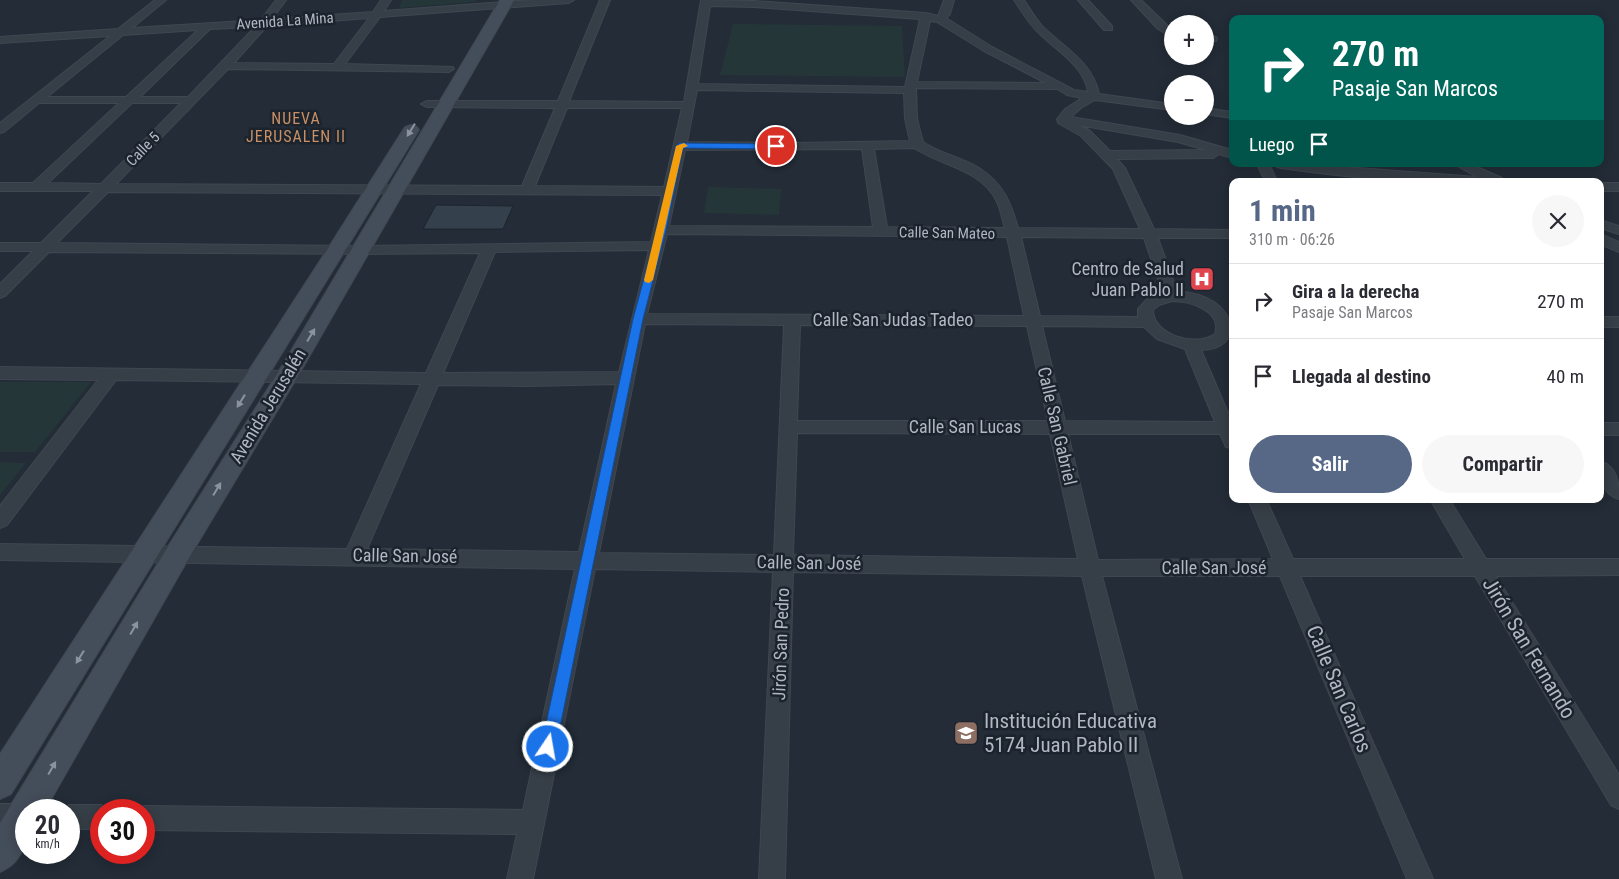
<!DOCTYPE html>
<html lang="es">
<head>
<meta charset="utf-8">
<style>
	:root { --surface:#fff; --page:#f7f7f7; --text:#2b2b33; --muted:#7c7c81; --line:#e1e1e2; --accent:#576887 }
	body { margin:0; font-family:"Roboto Condensed",sans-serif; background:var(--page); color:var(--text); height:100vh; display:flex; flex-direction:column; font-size:19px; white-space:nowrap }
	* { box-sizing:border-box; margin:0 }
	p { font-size:16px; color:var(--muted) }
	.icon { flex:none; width:28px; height:28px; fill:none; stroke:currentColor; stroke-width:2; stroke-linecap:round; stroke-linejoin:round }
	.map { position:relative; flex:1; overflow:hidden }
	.details { position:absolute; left:1229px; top:178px; width:375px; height:325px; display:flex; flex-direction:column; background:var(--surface); border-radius:10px; box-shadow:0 2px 12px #0003 }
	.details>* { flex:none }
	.guide { position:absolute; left:1229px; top:15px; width:375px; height:152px; border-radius:10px; box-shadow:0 2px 12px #0003; background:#00695c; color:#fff; overflow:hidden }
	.fabs { position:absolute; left:1164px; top:15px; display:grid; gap:10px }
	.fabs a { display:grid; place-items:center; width:50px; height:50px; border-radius:50%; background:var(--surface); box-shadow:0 2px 12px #0003; font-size:25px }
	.speed { position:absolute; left:15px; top:799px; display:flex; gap:10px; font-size:25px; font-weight:700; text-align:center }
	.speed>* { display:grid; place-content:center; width:65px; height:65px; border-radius:50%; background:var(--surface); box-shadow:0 2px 12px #0003; line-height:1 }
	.speed small { font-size:12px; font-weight:400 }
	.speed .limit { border:8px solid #d22; background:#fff; color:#111 }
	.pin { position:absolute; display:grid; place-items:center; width:42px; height:42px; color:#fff; margin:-21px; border:2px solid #fff; border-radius:50%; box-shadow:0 1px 5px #0007 }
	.me { position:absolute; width:55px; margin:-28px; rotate:12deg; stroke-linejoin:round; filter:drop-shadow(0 0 4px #0008) }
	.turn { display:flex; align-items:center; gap:18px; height:105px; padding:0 20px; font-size:22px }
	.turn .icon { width:65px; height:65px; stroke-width:2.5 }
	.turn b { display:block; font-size:35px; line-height:42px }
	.then { display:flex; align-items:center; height:48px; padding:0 20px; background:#0003; gap:10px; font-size:19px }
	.round { display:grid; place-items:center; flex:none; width:52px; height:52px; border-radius:26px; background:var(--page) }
	.headline { display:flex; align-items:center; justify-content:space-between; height:85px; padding:0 20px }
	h1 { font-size:30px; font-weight:700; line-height:38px; color:var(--accent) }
	.button { display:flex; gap:10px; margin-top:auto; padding:10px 20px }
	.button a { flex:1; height:58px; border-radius:30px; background:var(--accent); color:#fff; font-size:20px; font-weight:700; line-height:58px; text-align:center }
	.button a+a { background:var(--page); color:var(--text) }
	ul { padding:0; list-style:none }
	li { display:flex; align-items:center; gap:15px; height:75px; padding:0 20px; border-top:1px solid var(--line) }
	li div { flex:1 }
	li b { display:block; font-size:19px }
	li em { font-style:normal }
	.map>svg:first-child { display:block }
	.green { fill:#253638 }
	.building { fill:#35404d; stroke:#1d252e }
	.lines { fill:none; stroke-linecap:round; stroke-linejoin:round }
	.street-casing { stroke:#3f4751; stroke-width:2 }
	.secondary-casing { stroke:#3f4751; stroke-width:2 }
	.street { fill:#363e47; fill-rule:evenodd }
	.secondary { fill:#444d5a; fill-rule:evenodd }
	.oneway { fill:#8b939f }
	.route { fill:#1a73e8; stroke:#114b97 }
	.slow { fill:#f59e0b }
	.labels { text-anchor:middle; stroke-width:5; stroke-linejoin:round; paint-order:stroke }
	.far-street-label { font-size:15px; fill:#b1b8c4; stroke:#1b232c }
	.far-neighbourhood-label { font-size:16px; letter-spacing:1px; fill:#c98f66; stroke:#1b232c }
	.poi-label { font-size:18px; fill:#b1b8c4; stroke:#1b232c; text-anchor:end }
	.street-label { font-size:18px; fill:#b1b8c4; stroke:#1b232c }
	.near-street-label { font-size:21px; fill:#b1b8c4; stroke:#1b232c }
	.near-poi-label { font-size:21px; fill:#b1b8c4; stroke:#1b232c; text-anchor:start }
</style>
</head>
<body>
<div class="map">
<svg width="1619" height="879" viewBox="0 0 1619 879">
	<rect width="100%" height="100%" fill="#232c37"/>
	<g class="green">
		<path d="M402,0h74l-1,2 -76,6z"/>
		<path d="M733,24l169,2 3,51 -185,-2z"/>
		<path d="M708,187l73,2 -2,26 -75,-2z"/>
		<path d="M0,382h91l-56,70h-35z"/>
		<path d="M0,462l26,1 -26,32z"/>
	</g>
	<path class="building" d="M436,205l77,1 -10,23h-80z"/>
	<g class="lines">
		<defs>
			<g id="street">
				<path d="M155,0h11l-34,28 129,-8 15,-20h10l-14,19 101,-7 8,-12h10l-7,11 147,-11h43l-5,3 -189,14 -35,47 108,3 1,2 -5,3 -221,-3 -112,115 406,2 33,-78 -128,-1 -6,-3 6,-3h131l42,-101h10l-41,101 115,1 17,-102 53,1 172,12 12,3 6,-16h10l-4,14 -4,4 46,29 82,43 14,2c-5,-29 -35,-43 -53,-63 -8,-8 -14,-19 -21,-29h10c6,9 11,18 18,26 21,21 51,36 57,68l73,10v6l-77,-10 -14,8 -10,9 109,18 52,15v8l-13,-4 -6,4 -96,1 8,9 29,61 78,1v8h-74l19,53c12,1 26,4 37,11 26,18 21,48 -13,48l31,72v26l-6,-1 -6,-13h-152l30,126 175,-1 -25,-60h18l27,60h172l-35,-60h19l37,60h133v16l-123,1 123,199v34l-8,-4 -136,-229h-175l133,303h-26l-127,-303h-178l80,303h-26l-74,-303 -289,-4 -8,307h-26l14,-307 -178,-3 -62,310h-26l10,-45 -373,-4v-20h-9l9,-4 379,4 52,-241 -575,-9v-16l347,5 74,-165 -305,-4 -109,145 -7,3v-22l98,-126 -98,-1v-12l426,6 54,-120 -119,1 -312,-2 -44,44 -5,2v-14l33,-33h-33v-8h41l52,-52h-93v-8h33l86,-80h-80l-35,29 -4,1v-10l110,-87 -110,7v-6l118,-8zM710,6l44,1 166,12 -15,68 -207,-3zM369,18l-35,46 -100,-1 33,-37zM930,21l7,1 47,29 62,32 -129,-1zM255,27l-67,70h-48l70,-68zM198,30l-72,67h-79l76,-62zM916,88l141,1 10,6 15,3 -17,11 -8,10 1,4 23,13 32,33 27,60 -122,-1c-7,-25 -15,-45 -39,-60 -17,-11 -39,-14 -56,-26l-6,-23zM697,90l207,3 1,26 5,22 -115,2 -108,-1zM132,103h49l-80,81 -53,-1zM567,108h115l-18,79 -129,-1zM1078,125l100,17 28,8 -96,1 -21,-21zM914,148c27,18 68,21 83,54 4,8 5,18 8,26l-118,-1 -13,-78zM862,149l11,78 -204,-1 16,-76zM108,192l554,3 -11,47 -290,4 -304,-3zM667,234l340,3 17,79 -377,-2zM1021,237l123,1 19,56 -15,4 -10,11v8l-98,-1zM649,250l-30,122 -176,1 52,-121zM1172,301c17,0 51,9 43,33 -18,13 -62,2 -62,-24l6,-5zM645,324l139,1 -10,230 -175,-2zM800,325l227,1 21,95h-251zM1042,326l102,1 13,12 28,10 30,73 -150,-1zM616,384l-37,168 -212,-3 71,-164 90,1zM797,433l253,1 28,125 -285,-4z"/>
				<path d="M1078,0h10l24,26v4h-8z"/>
				<path d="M1131,0h10l31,30v7l-14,-8z"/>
				<path d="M1205,36l11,1 1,2 -1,2 -11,1z"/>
				<path d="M1205,108l27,4v6l-27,-4z"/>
				<path d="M1257,164h12l8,17h-12z"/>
				<path d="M1275,164h30l172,13 -23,-13h16l32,14 1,3c-69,5 -153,-3 -222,-13l-4,-1z"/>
				<rect x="1600" y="183" width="19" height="8"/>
				<path d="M1600,220l19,6v8l-19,-6z"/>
				<path d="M1600,234l19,8v10l-19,-8z"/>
				<rect x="1600" y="317" width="19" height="10"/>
				<rect x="1600" y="423" width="19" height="12"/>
				<path d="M1600,461c18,6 19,22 19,38 -18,-5 -19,-22 -19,-38z"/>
				<path d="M0,804h26l9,3 1,3h-10v18h-26z"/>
				<path d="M69,805h32l9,5h-9v19h-32v-19h-9z"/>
			</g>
			<g id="secondary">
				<path d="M500,0h14l-216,376 -111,185 -142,249h-19c0,26 2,50 -26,62v-49l169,-278 110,-174z"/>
				<path d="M411,125l6,2 2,3 -408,664 -11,5v-45l327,-504 76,-120 2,-3z"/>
			</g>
		</defs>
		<use href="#street" class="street-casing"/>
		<use href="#secondary" class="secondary-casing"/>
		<use href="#street" class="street"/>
		<use href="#secondary" class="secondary"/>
	</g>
	<defs><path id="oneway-solid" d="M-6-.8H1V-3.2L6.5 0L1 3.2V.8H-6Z" transform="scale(1.25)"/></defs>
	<g class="oneway">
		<use href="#oneway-solid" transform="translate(411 130) rotate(122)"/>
		<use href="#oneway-solid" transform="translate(311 335) rotate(-59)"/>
		<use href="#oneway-solid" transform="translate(241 401) rotate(122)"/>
		<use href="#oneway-solid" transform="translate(217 489) rotate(-59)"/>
		<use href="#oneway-solid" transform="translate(134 628) rotate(-60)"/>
		<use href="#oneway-solid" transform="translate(80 657) rotate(122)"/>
		<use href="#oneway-solid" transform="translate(52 768) rotate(-60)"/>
	</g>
	<path class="route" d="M680,143l96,1 3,2 -3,3 -93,-1 -17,82 -23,89 -87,428 -2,5 -6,2 -5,-2 -2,-5 92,-428 24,-89 19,-84z"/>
	<path class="slow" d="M684,143l4,3 -5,2 -30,132 -4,3 -4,-1 -1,-2 32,-134z"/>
	<defs>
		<symbol id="hospital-square" viewBox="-11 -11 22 22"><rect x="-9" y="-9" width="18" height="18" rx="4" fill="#e0444e" stroke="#1b232c"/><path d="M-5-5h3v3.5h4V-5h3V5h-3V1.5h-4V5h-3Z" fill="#fff"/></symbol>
		<symbol id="school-square" viewBox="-11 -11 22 22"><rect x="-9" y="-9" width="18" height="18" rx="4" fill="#8d6e63" stroke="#1b232c"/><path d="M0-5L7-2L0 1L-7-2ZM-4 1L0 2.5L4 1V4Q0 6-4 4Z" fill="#fff"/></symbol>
	</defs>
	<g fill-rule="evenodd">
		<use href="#hospital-square" x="1188" y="265" width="28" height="28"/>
		<use href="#school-square" x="952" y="719" width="28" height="28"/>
	</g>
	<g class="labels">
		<g class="far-street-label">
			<text transform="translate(285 21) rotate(-4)" y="5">Avenida La Mina</text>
			<text transform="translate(143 149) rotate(-46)" y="5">Calle 5</text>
			<text transform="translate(947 233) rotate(1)" y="5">Calle San Mateo</text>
		</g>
		<g class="far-neighbourhood-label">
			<text x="296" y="124">NUEVA<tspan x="296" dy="18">JERUSALEN II</tspan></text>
		</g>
		<g class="poi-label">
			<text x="1184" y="275">Centro de Salud<tspan x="1184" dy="21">Juan Pablo II</tspan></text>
		</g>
		<g class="street-label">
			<text x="893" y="326">Calle San Judas Tadeo</text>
			<text transform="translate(268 406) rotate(-59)" y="6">Avenida Jerusalén</text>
			<text transform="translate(1057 426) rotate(77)" y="6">Calle San Gabriel</text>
			<text x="965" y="433">Calle San Lucas</text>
			<text transform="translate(405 556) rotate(1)" y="6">Calle San José</text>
			<text transform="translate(809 563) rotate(1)" y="6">Calle San José</text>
			<text x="1214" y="574">Calle San José</text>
			<text transform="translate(781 644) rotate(-88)" y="6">Jirón San Pedro</text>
		</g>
		<g class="near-street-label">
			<text transform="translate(1529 648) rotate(59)" y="7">Jirón San Fernando</text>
			<text transform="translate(1339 689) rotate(67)" y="7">Calle San Carlos</text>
		</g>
		<g class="near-poi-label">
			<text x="984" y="728">Institución Educativa<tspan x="984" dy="24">5174 Juan Pablo II</tspan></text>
		</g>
	</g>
</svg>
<div class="fabs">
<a>+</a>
<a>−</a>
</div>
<div class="speed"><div>20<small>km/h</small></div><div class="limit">30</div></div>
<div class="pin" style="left:776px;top:146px;background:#d93025"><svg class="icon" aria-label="arrive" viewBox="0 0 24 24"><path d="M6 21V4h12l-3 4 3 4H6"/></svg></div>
<svg class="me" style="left:548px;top:747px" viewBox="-20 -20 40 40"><circle r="17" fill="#1a73e8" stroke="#fff" stroke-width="3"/><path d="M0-11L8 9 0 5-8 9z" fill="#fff"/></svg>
<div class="guide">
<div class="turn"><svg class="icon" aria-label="right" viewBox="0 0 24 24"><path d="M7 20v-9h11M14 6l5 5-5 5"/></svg><div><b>270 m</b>Pasaje San Marcos</div></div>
<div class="then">Luego<svg class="icon" aria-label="arrive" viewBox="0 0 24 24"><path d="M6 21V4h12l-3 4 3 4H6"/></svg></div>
</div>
<section class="details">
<div class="headline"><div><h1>1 min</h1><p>310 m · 06:26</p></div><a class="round"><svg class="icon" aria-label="close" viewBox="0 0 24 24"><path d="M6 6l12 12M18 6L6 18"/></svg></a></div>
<ul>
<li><svg class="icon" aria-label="right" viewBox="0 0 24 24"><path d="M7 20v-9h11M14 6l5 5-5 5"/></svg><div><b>Gira a la derecha</b><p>Pasaje San Marcos</p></div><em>270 m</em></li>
<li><svg class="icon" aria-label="arrive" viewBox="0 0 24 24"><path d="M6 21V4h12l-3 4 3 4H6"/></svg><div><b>Llegada al destino</b></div><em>40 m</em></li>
</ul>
<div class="button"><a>Salir</a><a>Compartir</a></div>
</section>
</div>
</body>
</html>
